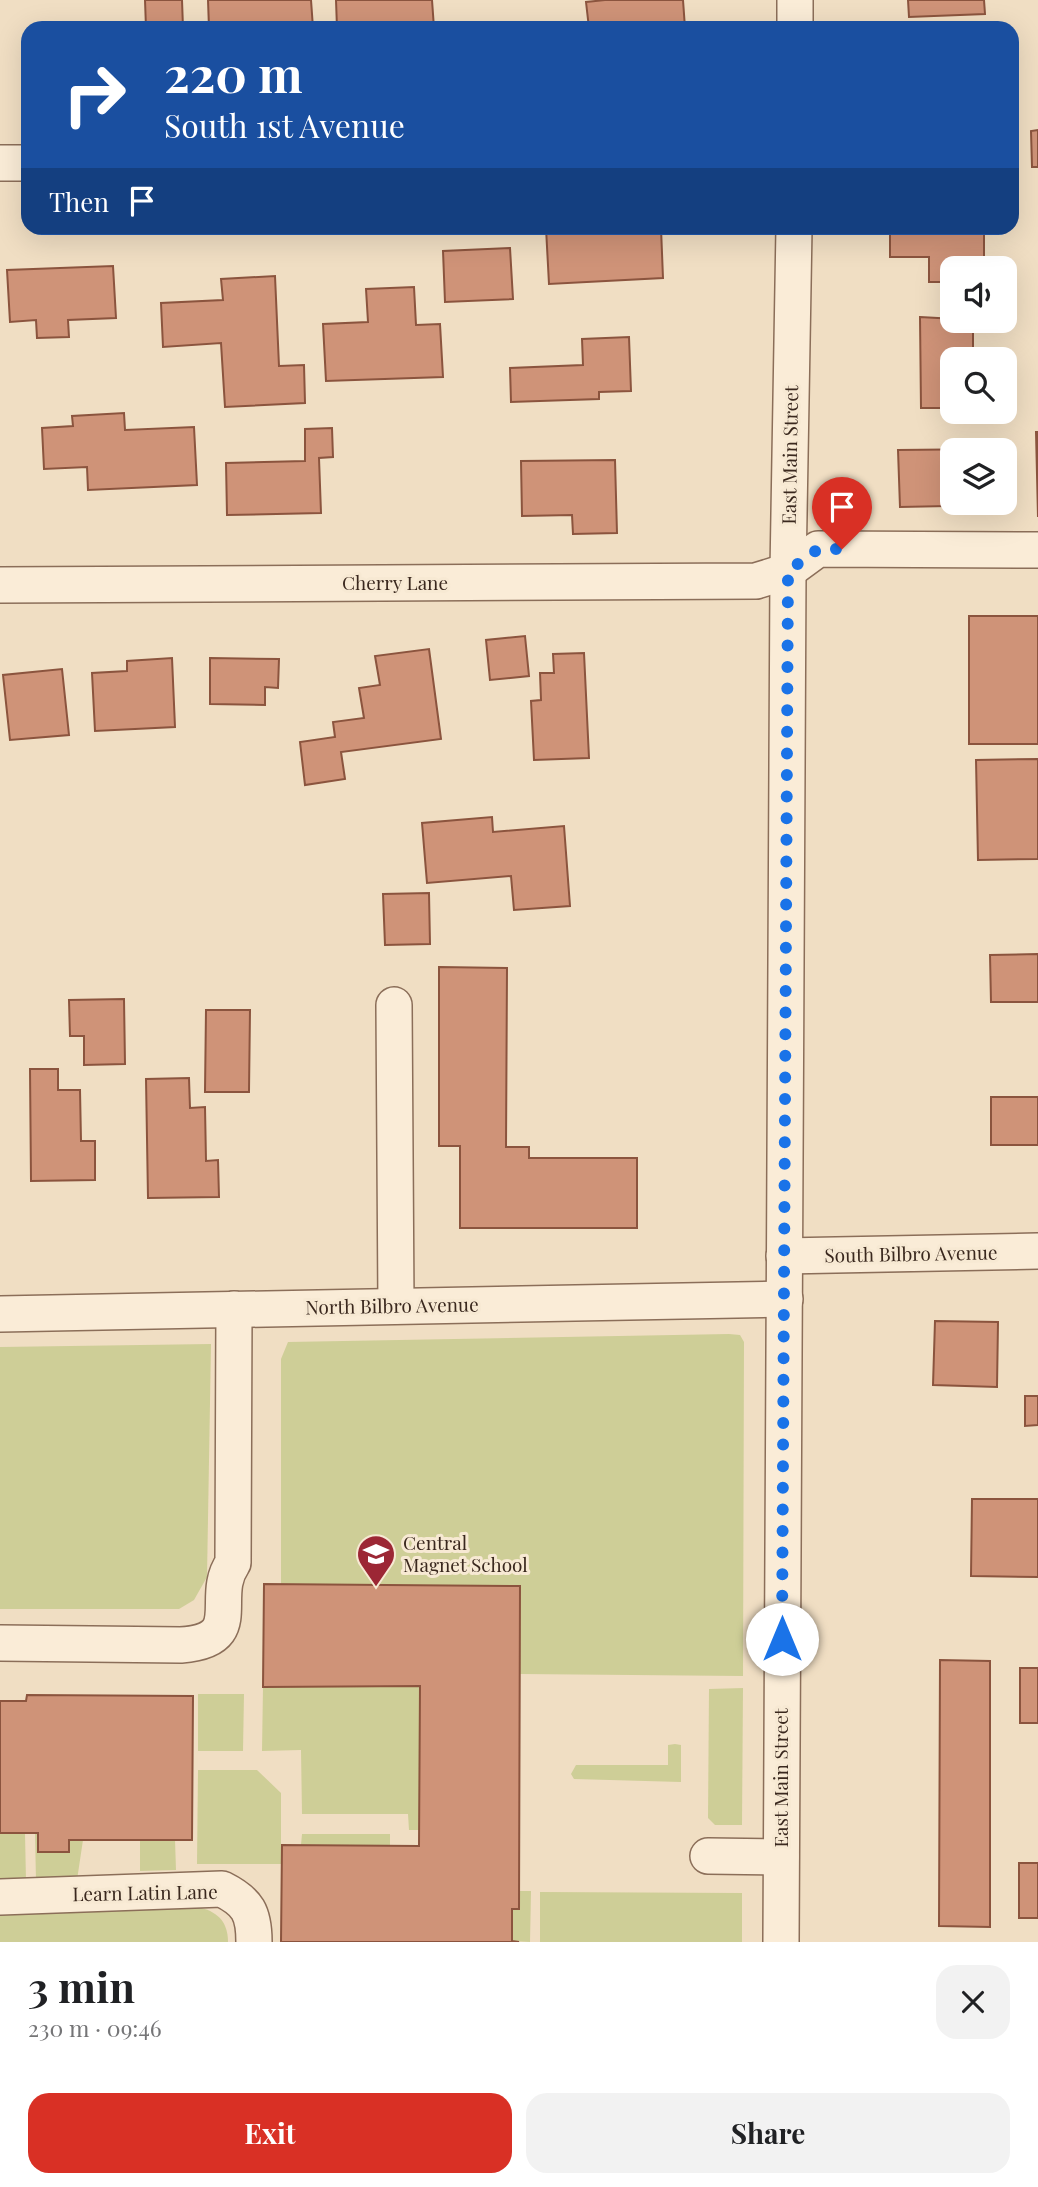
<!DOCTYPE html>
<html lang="en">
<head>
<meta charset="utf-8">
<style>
	:root { --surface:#fff; --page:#f2f2f2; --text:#202124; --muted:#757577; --accent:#d93025 }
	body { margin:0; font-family:"Playfair Display",serif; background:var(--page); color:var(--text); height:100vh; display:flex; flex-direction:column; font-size:26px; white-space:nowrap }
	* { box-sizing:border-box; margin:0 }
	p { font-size:23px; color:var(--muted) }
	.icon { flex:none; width:38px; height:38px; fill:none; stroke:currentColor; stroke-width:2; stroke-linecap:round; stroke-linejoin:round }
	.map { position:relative; height:1942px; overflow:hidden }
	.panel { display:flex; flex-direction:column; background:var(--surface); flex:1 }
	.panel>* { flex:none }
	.guide { position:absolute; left:21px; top:21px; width:998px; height:214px; border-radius:21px; box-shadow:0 7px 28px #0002; background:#1a4fa0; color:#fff; overflow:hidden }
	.tools { position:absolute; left:940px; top:256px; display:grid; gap:14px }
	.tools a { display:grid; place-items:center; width:77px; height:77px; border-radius:14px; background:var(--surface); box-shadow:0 7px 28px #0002; font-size:35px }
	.pin { position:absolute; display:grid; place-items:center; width:60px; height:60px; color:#fff; margin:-72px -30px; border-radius:50% 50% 50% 0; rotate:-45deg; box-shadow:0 0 7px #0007 }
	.pin .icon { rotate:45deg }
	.me { position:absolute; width:77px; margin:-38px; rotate:0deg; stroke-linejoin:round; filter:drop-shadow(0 0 5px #0008) }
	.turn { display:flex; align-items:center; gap:24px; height:147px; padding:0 28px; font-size:32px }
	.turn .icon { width:91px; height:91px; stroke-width:2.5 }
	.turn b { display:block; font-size:49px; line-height:60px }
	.then { display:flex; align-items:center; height:66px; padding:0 28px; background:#0003; gap:14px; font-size:26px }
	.round { display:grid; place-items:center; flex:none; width:74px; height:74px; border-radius:21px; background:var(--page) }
	.summary { display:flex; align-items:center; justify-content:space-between; height:119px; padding:0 28px }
	h1 { font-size:42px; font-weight:700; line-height:52px }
	.action { display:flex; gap:14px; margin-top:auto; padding:14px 28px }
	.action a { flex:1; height:80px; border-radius:21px; background:var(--accent); color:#fff; font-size:28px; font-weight:700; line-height:80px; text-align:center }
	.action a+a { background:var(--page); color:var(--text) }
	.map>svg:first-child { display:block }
	.green { fill:#cece97 }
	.building { fill:#cf9378; stroke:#8b543e; stroke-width:2 }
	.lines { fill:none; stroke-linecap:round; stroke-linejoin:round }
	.minor-casing { stroke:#8b6e59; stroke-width:38 }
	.minor { stroke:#faecd7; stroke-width:35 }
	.route { stroke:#1a73e8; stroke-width:12; stroke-dasharray:0 21.6 }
	.labels { text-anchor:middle; stroke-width:6; stroke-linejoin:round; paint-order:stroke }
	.street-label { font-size:19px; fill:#3a281e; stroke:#f7e9d3 }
	.poi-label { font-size:19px; fill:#3a281e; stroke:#f7e9d3; text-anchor:start }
</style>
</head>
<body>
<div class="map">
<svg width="1038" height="1942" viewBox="0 0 1038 1942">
	<rect width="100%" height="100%" fill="#f0dec3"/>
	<g class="green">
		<path d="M729,1334l11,1 4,7 -1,334 -223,-2v-88l-239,-2v-225l7,-17z"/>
		<path d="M211,1344l-4,233 -13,23 -15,9h-179v-262z"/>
		<path d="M420,1686l-1,144h-10l-1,-16h-106l-1,-64 -39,1 1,-64z"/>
		<path d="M743,1688l-1,137h-27l-7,-7 1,-129z"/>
		<path d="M198,1694h46l-1,57h-45z"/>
		<path d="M675,1744l6,1v37l-107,-3 -3,-5 5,-9h92v-20z"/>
		<path d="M198,1770h59l24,23v71h-84z"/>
		<path d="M0,1833h25l1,48 -26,1z"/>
		<path d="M35,1833h3v18l31,1v-12h14l-6,40 -41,1z"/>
		<path d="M302,1834h88v12l-89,-1z"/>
		<path d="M140,1840h35l1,30 -36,1z"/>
		<path d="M519,1891h12l-1,51 -18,-1v-32l7,-1z"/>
		<path d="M540,1892l202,1v49h-202z"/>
		<path d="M192,1906c21,3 36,12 36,36h-228v-29z"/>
	</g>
	<g class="building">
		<path d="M145,0h37l1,28h-37z"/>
		<path d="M208,0h103l2,28h-104z"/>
		<path d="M336,0h96l2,28h-97z"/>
		<path d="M605,0h78l2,28h-96l-3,-26z"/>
		<path d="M908,0h76l1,14 -76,3z"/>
		<path d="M1038,130v37h-6l-1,-36z"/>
		<path d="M546,228h115l2,50 -114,6z"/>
		<path d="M890,228h94v38h-28l-4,2v14h-23v-25h-39z"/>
		<path d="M510,248l3,51 -68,3 -2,-51z"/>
		<path d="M113,266l3,52 -48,2 1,17 -32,1 -1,-18 -26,2 -3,-52z"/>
		<path d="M275,276l4,90 25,-1 1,38 -80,4 -4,-64 -58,4 -2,-44 62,-3 -2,-21z"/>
		<path d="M414,287l2,38 24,-1 3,53 -117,4 -3,-57 45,-2 -2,-33z"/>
		<path d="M920,317l53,3v39h-21v49h-31z"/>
		<path d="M629,337l2,54 -32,1v7l-88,3 -1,-34 73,-3 -1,-26z"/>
		<path d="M124,413l1,17 69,-3 3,58 -109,5 -1,-23 -43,2 -2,-41 31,-2 -1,-10z"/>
		<path d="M332,428l1,29 -14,1 2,55 -94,2 -1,-52 79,-2v-32z"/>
		<path d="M1036,432h2v85z"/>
		<path d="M995,449l-43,1v52h45v3l-97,2 -2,-57z"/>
		<path d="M615,460l2,73 -44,1 -1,-19 -50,1 -1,-55z"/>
		<rect x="969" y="616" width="69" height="128"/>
		<path d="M525,636l4,40 -39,4 -4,-40z"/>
		<path d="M429,649l12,90 -100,13 4,27 -40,6 -5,-43 35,-5 -2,-15 31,-4 -5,-30 21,-3 -5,-29z"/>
		<path d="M584,653l5,105 -55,2 -3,-59 10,-1 -1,-27h14l-1,-19z"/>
		<path d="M172,658l3,69 -80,4 -3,-58 35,-2v-10z"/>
		<path d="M210,658l69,1 -1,29 -13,-1v18l-55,-1z"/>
		<path d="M62,669l7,66 -59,5 -7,-65z"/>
		<path d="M1038,759v100l-60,1 -2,-100z"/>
		<path d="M492,817l1,15 71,-6 6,80 -56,4 -3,-34 -84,7 -5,-60z"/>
		<path d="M429,893l1,51 -45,1 -2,-51z"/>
		<path d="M1038,954v48h-47l-1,-47z"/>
		<path d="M439,967l68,1 -1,179h23v11h108v70h-177v-82h-21z"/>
		<path d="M124,999l1,65 -41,1v-29h-14l-1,-36z"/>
		<path d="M206,1010h44l-1,82h-44z"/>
		<path d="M30,1069h28v21h22l1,51h14v39l-64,1z"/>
		<path d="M189,1078l1,30 15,-1 1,54 12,-1 1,37 -71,1 -2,-119z"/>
		<rect x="991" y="1097" width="47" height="48"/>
		<path d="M935,1321l63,1 -1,65 -64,-2z"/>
		<path d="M1025,1396h13v29l-13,1z"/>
		<path d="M972,1499h66v78l-67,-1z"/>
		<path d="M264,1584l256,2 -1,323h-7v32l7,1h-238l1,-97 137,1 1,-160 -157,1z"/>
		<path d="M940,1660l50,1v266l-51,-1z"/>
		<rect x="1020" y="1668" width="18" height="55"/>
		<path d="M27,1695l166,1 -1,144h-123v12h-31v-19h-38v-132h26z"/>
		<rect x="1019" y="1863" width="19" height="55"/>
	</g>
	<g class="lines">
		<defs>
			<g id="minor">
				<path d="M795,28v-28"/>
				<path d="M0,163h28"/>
				<path d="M0,585l756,-4 32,-10 30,-22 220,1"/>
				<path d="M394,1005l2,301"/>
				<path d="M784,1256l254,-5"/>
				<path d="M0,1314l785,-15"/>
				<path d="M0,1643l181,2c68,-5 27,-47 52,-82l1,-254"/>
				<path d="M708,1856l73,1"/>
				<path d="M0,1897l222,-8c26,13 32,24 32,53"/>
				<path d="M781,1942l7,-1371 6,-343"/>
			</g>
		</defs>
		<use href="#minor" class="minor-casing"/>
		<use href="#minor" class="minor"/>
	</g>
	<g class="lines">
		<path class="route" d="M782,1639l6,-1068 30,-22h24"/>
	</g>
	<defs>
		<symbol id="school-pin" viewBox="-11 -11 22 30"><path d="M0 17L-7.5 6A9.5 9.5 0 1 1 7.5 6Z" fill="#9c2735" stroke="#f7e9d3"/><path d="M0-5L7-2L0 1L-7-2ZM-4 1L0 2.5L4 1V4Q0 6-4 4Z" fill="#fff"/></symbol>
	</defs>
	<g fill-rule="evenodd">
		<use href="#school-pin" x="354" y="1532" width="44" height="60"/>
	</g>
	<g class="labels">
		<g class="street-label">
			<text transform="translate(790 455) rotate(-89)" y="7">East Main Street</text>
			<text x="395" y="590">Cherry Lane</text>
			<text transform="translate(911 1254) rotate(-1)" y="7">South Bilbro Avenue</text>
			<text transform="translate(392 1306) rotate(-1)" y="7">North Bilbro Avenue</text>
			<text transform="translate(781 1778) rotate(-90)" y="7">East Main Street</text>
			<text transform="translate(145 1893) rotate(-1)" y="7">Learn Latin Lane</text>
		</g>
		<g class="poi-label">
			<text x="403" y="1550">Central<tspan x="403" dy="22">Magnet School</tspan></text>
		</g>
	</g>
</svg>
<div class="tools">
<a><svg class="icon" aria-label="sound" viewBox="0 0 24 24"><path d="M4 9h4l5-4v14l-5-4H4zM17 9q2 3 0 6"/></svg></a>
<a><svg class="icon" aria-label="search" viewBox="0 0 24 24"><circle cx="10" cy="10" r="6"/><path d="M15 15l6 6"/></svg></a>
<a><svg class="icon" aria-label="layers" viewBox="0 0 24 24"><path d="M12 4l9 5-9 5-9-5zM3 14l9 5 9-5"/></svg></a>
</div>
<div class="pin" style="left:842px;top:549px;background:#d93025"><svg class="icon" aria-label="arrive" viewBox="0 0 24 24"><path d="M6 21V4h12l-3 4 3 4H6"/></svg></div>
<svg class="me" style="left:782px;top:1639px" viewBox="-20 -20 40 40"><circle r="19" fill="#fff"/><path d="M0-13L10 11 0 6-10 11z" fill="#1a73e8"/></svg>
<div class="guide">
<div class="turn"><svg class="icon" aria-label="right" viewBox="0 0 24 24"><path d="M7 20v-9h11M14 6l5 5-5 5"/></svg><div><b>220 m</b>South 1st Avenue</div></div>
<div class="then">Then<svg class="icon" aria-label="arrive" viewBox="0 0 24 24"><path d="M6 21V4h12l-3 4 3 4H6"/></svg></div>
</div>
</div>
<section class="panel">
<div class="summary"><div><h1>3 min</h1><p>230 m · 09:46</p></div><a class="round"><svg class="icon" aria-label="close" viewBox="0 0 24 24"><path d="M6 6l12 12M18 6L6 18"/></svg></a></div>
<div class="action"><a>Exit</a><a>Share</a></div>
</section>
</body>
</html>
